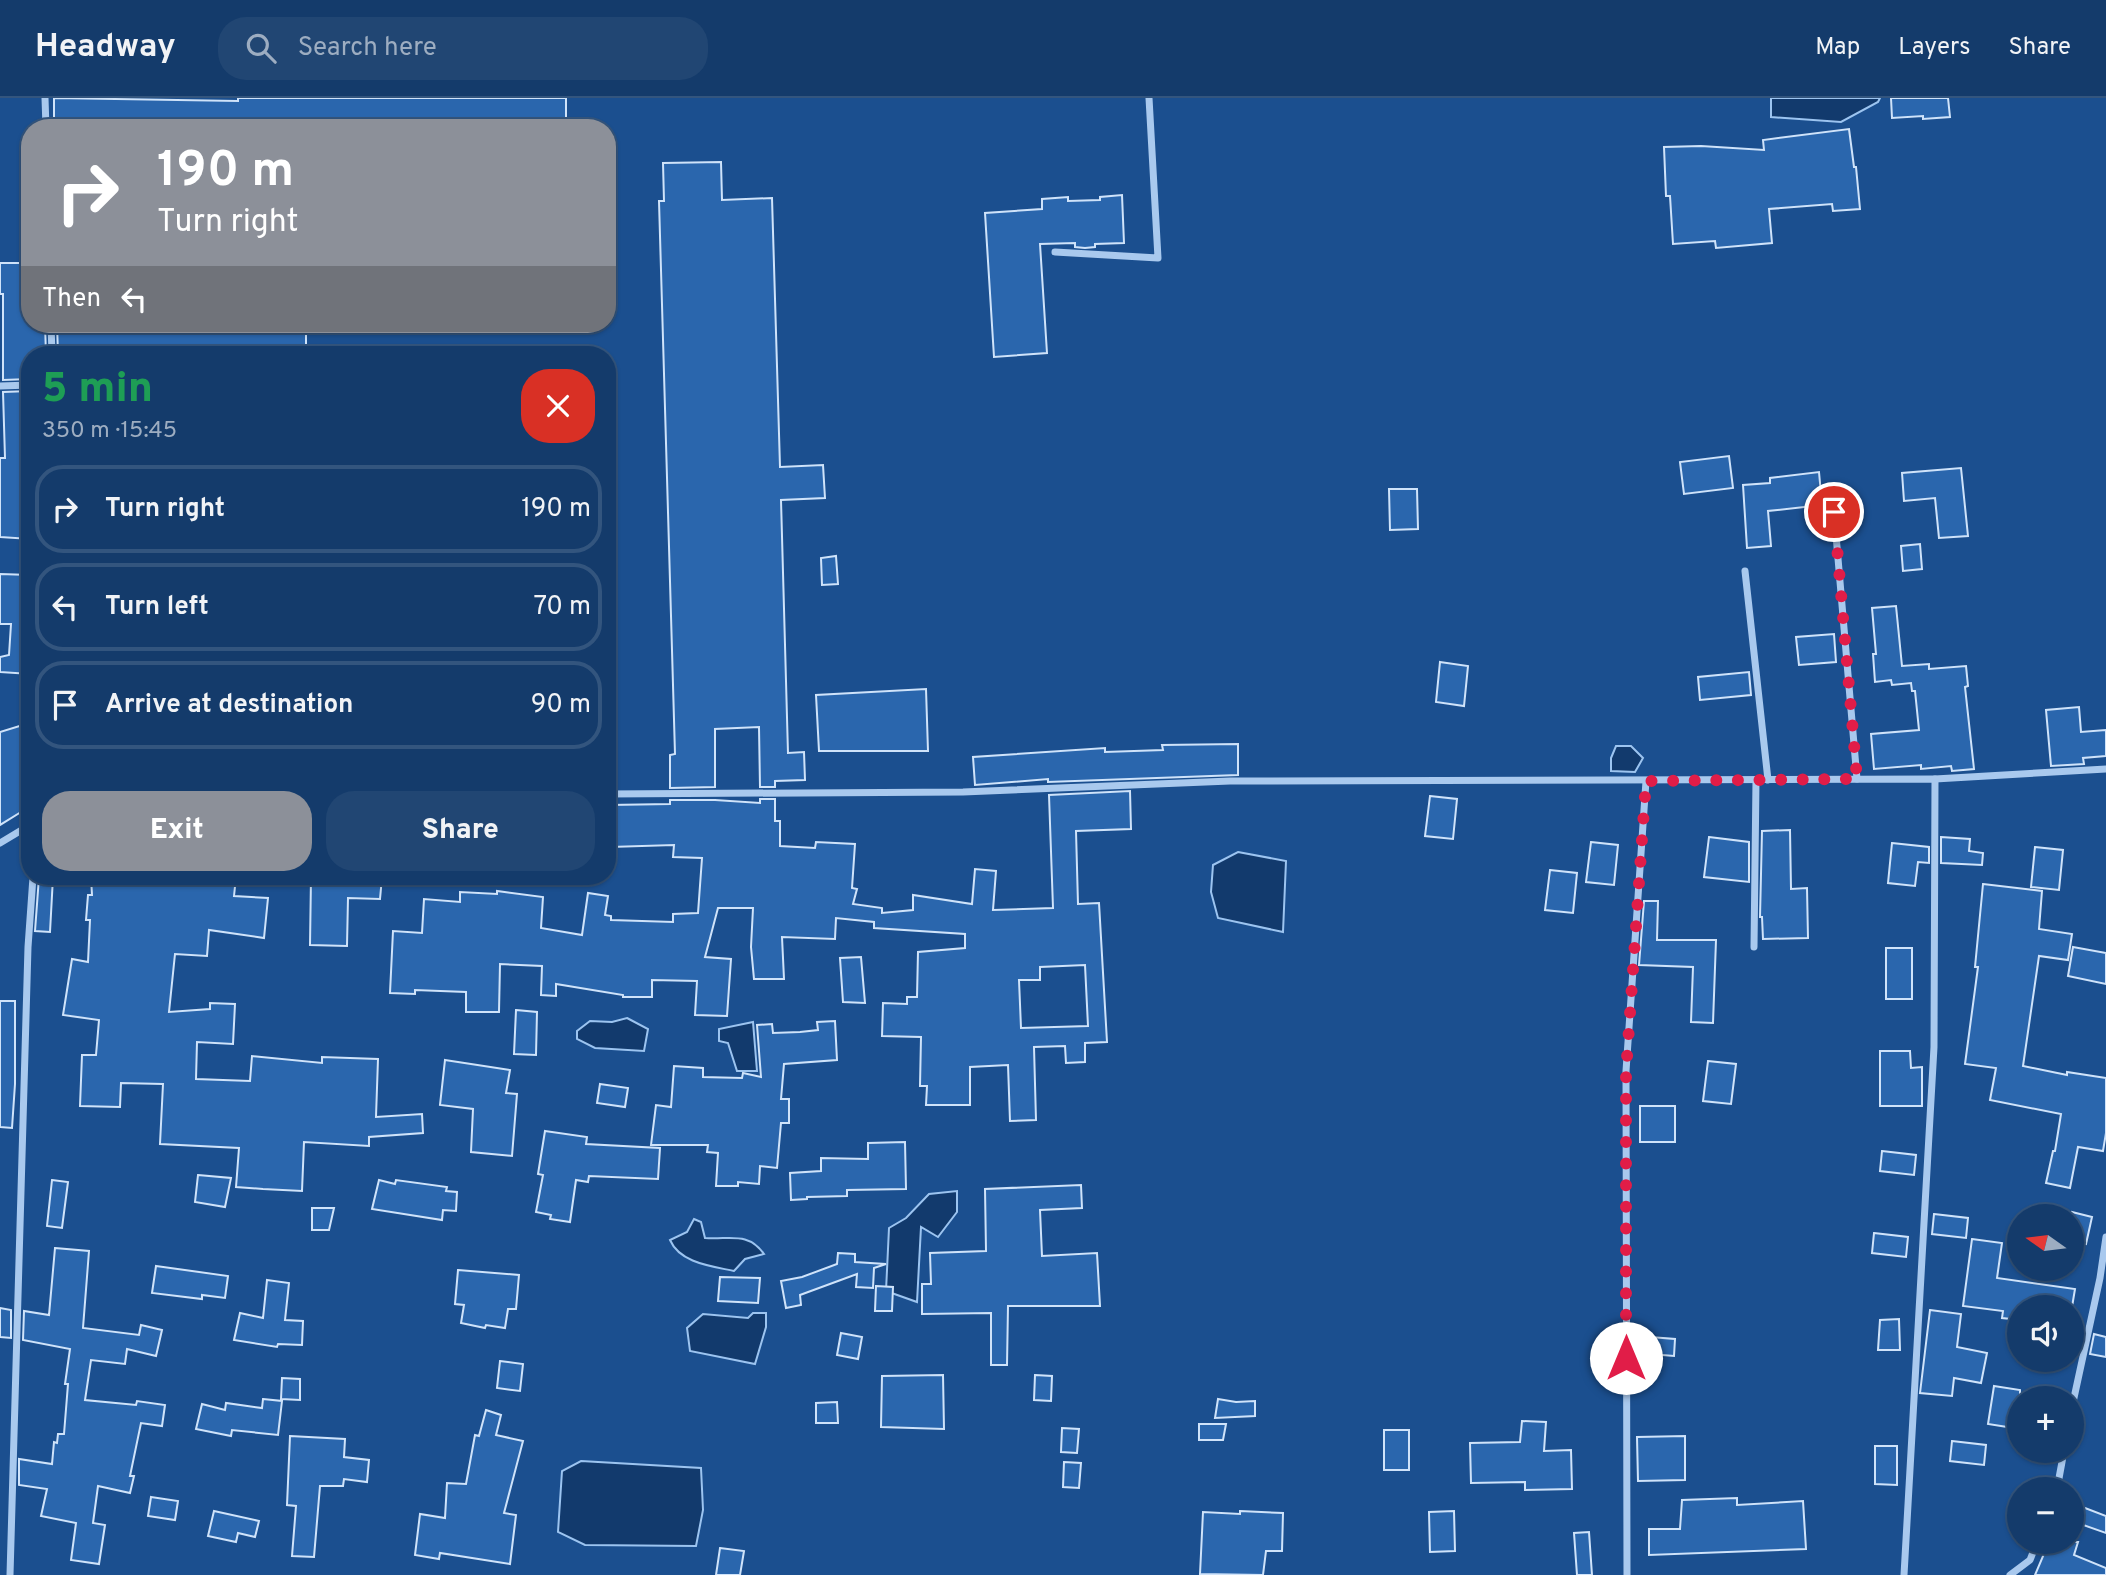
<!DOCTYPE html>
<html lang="en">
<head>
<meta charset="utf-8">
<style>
	:root { --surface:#143b6b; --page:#214673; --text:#f1f3f6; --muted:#9dadc1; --line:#33557e; --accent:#8c9099 }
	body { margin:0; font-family:Overpass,sans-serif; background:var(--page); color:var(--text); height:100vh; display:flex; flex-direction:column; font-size:26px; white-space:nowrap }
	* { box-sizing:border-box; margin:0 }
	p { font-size:23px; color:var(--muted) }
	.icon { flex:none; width:38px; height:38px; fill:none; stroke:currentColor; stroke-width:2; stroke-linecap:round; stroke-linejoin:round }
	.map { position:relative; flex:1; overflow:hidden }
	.sheet { position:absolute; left:21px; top:248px; width:595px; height:539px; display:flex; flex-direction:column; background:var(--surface); border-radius:28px; box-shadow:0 2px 5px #0004,0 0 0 2px var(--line) }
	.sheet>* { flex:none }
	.hud { position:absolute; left:21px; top:21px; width:595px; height:214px; border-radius:28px; box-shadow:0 2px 5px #0004,0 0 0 2px var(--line); background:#8c9099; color:#fff; overflow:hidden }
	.needle { width:46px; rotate:284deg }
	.controls { position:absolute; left:2007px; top:1106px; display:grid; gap:14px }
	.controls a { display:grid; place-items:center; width:77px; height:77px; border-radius:50%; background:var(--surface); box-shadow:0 2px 5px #0004,0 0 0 2px var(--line); font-size:35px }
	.pin { position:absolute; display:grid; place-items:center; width:60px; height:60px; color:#fff; margin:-30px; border:4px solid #fff; border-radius:50%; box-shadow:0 2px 7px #0007 }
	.me { position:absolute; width:77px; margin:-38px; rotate:0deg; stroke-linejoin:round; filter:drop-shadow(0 0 5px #0008) }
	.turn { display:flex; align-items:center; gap:24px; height:147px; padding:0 21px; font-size:32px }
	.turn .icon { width:91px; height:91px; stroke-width:2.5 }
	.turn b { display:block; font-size:49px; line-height:60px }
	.then { display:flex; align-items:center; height:66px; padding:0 21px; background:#0003; gap:14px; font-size:26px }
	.round { display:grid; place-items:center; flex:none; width:74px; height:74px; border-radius:28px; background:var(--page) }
	.summary { display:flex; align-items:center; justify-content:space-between; height:119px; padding:0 21px }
	h1 { font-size:42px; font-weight:800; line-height:52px; color:#1e9e55 }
	.primary-button { display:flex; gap:14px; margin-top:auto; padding:14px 21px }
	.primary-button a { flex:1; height:80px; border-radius:28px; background:var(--accent); color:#fff; font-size:28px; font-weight:800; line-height:80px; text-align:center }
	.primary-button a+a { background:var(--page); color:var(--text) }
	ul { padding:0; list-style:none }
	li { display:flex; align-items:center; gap:21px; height:88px; margin:0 14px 10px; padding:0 7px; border:4px solid var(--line); border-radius:28px }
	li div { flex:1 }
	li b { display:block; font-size:26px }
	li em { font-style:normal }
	header { display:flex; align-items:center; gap:42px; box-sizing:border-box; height:98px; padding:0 35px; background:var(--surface); border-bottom:2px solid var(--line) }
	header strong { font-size:33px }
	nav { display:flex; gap:38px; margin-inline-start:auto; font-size:24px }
	.search { width:490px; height:63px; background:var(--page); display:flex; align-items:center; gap:18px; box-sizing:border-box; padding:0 24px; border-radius:28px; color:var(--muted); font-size:26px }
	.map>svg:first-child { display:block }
	.water { fill:#123a6d; stroke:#9cc4f0; stroke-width:2 }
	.building { fill:#2a66ad; stroke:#cfe3fa; stroke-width:2; fill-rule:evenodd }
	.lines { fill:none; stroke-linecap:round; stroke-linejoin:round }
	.street { stroke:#a9c9ee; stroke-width:7 }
	.route { stroke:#e11d48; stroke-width:12; stroke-dasharray:0 21.6 }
</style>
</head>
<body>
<header>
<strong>Headway</strong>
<div class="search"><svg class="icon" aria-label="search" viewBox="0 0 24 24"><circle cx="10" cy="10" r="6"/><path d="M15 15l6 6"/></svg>Search here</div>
<nav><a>Map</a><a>Layers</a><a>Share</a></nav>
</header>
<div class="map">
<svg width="2106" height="1477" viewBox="0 0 2106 1477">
	<rect width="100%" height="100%" fill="#1b4f8f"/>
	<g class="water">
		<path d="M1771,0h109l-2,4 -37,20 -70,-5z"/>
		<path d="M1616,648h15l12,12 -8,14 -24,-1v-13z"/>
		<path d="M1238,754l48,9 -3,71 -65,-14 -7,-26 2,-27z"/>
		<path d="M627,920l21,11 -4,22 -49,-3 -18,-9v-8l13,-10 22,1z"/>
		<path d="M753,924l4,49h-20l-9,-28 -9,-2v-12z"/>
		<path d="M957,1093v21l-19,25 -17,-10 -4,75 -31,-11 3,-63 17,-10 23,-24z"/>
		<path d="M694,1121l7,3 4,16c24,2 43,-7 59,16l-19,5 -11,12c-23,-5 -54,-8 -64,-31l17,-8z"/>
		<path d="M753,1215h13v14l-11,37 -65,-13 -3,-23 16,-14 45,4z"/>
		<path d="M581,1363l120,7 2,42 -7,36 -111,-1 -27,-13 4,-61z"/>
	</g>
	<g class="building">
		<path d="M54,0l184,3v-3h328v30h-216v-8l-45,-1v3l-69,2v4h-182z"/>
		<path d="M1891,0h57l2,19 -27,2v-3l-31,2z"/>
		<path d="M1849,31l5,38h2l4,42 -27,2 -1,-7 -63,5 3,34 -56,5 -1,-7 -42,3 -3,-48h-4l-2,-49 37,-1 63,4 -1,-10z"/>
		<path d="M721,64l1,38 50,-2 8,269 43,-2 2,33 -44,2 7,253 16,-1 1,28 -30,1v6h-15l-1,-60 -44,2v58l-45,1v-33l5,-1 -16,-553h5l-1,-38z"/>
		<path d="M1122,97l2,48 -29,1v3l-10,1 -10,-1v-4l-35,1 7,109 -53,4 -9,-144 57,-4v-10l26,-2v4l32,-1v-3z"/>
		<path d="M0,165h30v61h15l1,31h-16v24l-27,1v-86h-3z"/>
		<path d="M57,226h81v3l81,4v-7h87v31h-248z"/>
		<path d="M30,293v148l-30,-2v-79h5l-2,-66z"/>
		<path d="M1729,358l4,32 -49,6 -4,-32z"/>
		<path d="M1961,370l7,68 -29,2 -4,-40 -31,3 -2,-28z"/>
		<path d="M1819,374l3,33 -54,6 3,35 -24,2 -4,-63 27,-2v-5z"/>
		<path d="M1389,391h28l1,40 -28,1z"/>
		<path d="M1920,446l2,25 -19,2 -2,-25z"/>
		<path d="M836,458l2,28 -16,1 -1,-27z"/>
		<path d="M0,476l30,1v99l-30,-2v-15l9,-2 2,-31h-11z"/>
		<path d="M1896,508l6,60 27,-2v5l37,-3 2,20 -3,1 9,82 -22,2 -1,-5 -30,3v-4l-47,4 -3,-35 48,-4 -4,-39h-3l-1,-8 -19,2 -1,-5 -16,2 -2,-28h3l-4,-46z"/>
		<path d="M1834,536l2,28 -37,3 -3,-28z"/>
		<path d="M1440,564l28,4 -4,40 -28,-4z"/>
		<path d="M1749,574l2,23 -51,5 -2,-23z"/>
		<path d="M926,591l2,62h-109l-3,-56z"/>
		<path d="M2079,609l2,25 25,-2v26l-23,2 1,6 -33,2 -5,-56z"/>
		<path d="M26,626l4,16 -4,1 -5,71 -21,13v-93z"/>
		<path d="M1238,646v31l-190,7v-3l-73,6 -2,-28 132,-9v4l58,-2 -1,-5z"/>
		<path d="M1130,693l1,38 -55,2 2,73 21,-1 8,139 -22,1v19l-19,1 -1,-17 -31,1 2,73 -26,1 -2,-56 -38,2v38h-44l1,-19h-7l1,-49 -39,-1 1,-33 24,1v-7h10l1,-45 47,-4v-14l-91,-6v-6l-38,-4 -1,21 -53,-2 2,42h-30l-3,-32 2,-39h-35l-13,49 26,2 -4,57 -32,-1 2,-34 -45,-1v17h-29v-2l-67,-11v12l-15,-1 1,-29 -42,-2 -1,48h-33v-20l-51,-2v4l-25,-1 3,-62 29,2 2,-34 36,3v-10l37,2v-3l46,6 -2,31 41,7 6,-42 20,3 -3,19 6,1v4l62,2v-8l25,-1 4,-55 -29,-1 1,-12 -64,2 -1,-42 61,-1v-4h45l45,3v-4h15v22h5v25l35,2 1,-6 39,2 -3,44 5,1 -4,15 29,4v5l31,-3v-15l59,9 3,-35 21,2 -3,39 60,-2 -4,-113zM1085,867l3,61 -67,2 -2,-48h21v-13z"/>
		<path d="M1430,698l27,3 -4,40 -28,-3z"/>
		<path d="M1790,732l1,59 16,-1 1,50 -45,1 -1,-22h-2l2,-86z"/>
		<path d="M1709,739l40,5v40l-45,-5z"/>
		<path d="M1941,739l29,2 -1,12 14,2 -1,12 -41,-2z"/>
		<path d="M1591,744l27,3 -4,40 -28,-3z"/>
		<path d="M1892,745l37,4v16l-11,-1 -3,24 -27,-3z"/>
		<path d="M2035,749l28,3 -4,40 -28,-3z"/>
		<path d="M1550,772l27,3 -4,40 -28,-3z"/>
		<path d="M39,779h14l-3,55 -15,-1z"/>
		<path d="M91,779h145l-2,19 34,2 -4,40 -55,-8 -2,26 -32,-2 -6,58 41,-3v-6l25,1 -2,40 -36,-2 -1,37 54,2 2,-25 70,7v-6l56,2 -2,58 46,-3 1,19 -54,4v9l-65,-4 -2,49 -39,-2 -27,-2 3,-39 -79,-4 3,-60 -42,-1 -1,24 -40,-1 2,-51h14l3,-35 -36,-5 9,-56 16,3 2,-42h-4l2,-25h4z"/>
		<path d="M311,779h71l-2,22 -32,-1 -1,48 -37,-1z"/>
		<path d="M1983,786l59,7 -3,38 33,5 -4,26 -29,-4 -16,110 44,9v-3l39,6v55l-3,18 -25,-4 -8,41 -24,-5 7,-32h2l6,-37 -71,-14 6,-32 -31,-4 13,-97h-3z"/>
		<path d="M1644,803h14l-1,39h59l-3,83 -22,-1 2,-55 -54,-2z"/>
		<path d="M2073,849l33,6v31l-38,-8z"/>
		<rect x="1886" y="850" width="26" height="51"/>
		<path d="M861,859l4,46 -22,-1 -3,-44z"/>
		<path d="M0,903h15v83l-3,44 -12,-1z"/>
		<path d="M516,912l21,2 -1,43 -22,-1z"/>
		<path d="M835,923l2,39 -53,4 -3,35h8v24h-8l-4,45 -17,-2 -1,18 -21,-2v4h-22l2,-33 -11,-1 1,-7h-57l5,-40 15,2 3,-41 29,2v9l39,1 1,-5 18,4 -4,-52 15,-1 1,9 27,-1 18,-2 -1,-8z"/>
		<path d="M1880,953h30l1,17 11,-1v39h-42z"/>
		<path d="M445,962l65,10 -4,23 11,1 -5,62 -41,-4 2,-43 -33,-4z"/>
		<path d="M1708,963l28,3 -5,40 -28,-3z"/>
		<path d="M600,986l28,4 -3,19 -28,-4z"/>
		<rect x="1640" y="1008" width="35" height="36"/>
		<path d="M545,1033l42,6 -1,7 74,4 -2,31 -69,-3 -1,6 -12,-2 -6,42 -20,-3 1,-4 -15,-3 7,-37 -5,-1z"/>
		<path d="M905,1044l1,47 -59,1v6l-40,1v2l-16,1 -1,-27 31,-2v-13l47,1v-16z"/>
		<path d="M1882,1053l34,4 -2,20 -34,-4z"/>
		<path d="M198,1077l33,3 -6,29 -30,-5z"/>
		<path d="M52,1082l16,2 -6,46 -15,-2z"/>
		<path d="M379,1082l16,4 1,-4 51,7 -1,4 11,1 -1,19 -13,-1 -1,10 -70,-11z"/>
		<path d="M1081,1087l1,23 -42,2 2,46 55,-3 3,53h-92l-1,59h-16v-52l-69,1v-30h9l-1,-31 56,-2 -1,-62z"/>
		<path d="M312,1110h22l-5,22h-17z"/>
		<path d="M2072,1114l20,5 -6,27 -14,-4z"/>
		<path d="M1934,1116l34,4 -2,20 -34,-4z"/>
		<path d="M1874,1135l34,4 -2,20 -34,-4z"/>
		<path d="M1972,1141l30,4 -5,35 78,11 -3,18h-52v13l-18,-2 1,-7 -40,-5z"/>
		<path d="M55,1150l34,3 -6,77 56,7 2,-10 21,5 -6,26 -29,-7 -2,15 -34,-4 -6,40 51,5 1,-4 28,4 -3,21 -21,-3 -11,53h4l-4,17 -32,-7 -5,37 12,2 -6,39 -28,-4 5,-37 -35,-7 6,-27 -28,-4v-26l33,5 2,-22 3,1 1,-9h6l4,-50h-3l5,-35 -47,-9 1,-29 25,4z"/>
		<path d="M838,1155l17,1v8l31,2 -12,4 -1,20 -17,-1 1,-13 -57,21 1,10 -15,3 -5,-27 21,-4 35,-13z"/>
		<path d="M156,1168l72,10 -3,22 -23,-3v4l-50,-6z"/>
		<path d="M458,1172l61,5 -3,34h-8l-3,19 -19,-3 -1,3 -24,-5 3,-18 -9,-1z"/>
		<path d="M720,1179l40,1 -2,25 -40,-2z"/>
		<path d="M267,1182l22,3 -4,37 18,1 -1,24 -24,-1 -1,3 -43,-7 6,-27 23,5z"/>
		<path d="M876,1188l17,1 -1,24h-17z"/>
		<path d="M0,1210l11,2v28l-11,-1z"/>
		<path d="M1930,1212l31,4 -4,33 30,6 -6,30 -27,-5 -2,18 -32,-3z"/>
		<path d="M1899,1221l1,31h-22l2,-30z"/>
		<path d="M841,1235l21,4 -4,22 -21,-4z"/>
		<path d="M2094,1236l12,3v20l-16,-3z"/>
		<path d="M1650,1239l25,2 -1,17 -24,-2z"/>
		<path d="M500,1263l23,3 -3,27 -23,-3z"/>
		<path d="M943,1277l1,54 -63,-2 1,-51z"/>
		<path d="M1035,1277l17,1 -1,25 -17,-1z"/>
		<path d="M282,1280l18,1v21l-19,-1z"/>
		<path d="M1994,1288l26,4v39l-32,-5z"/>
		<path d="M263,1301l19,2 -4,34 -46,-5 -1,6 -35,-7 6,-25 23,6 1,-7 36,5z"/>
		<path d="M1218,1301l18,3 19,-1v15l-40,2z"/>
		<path d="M837,1304l1,21h-22v-20z"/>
		<path d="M486,1312l15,5 -5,20 27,6 -19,72 12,2 -6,49 -70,-11 -1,6 -24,-4 5,-41 25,4 2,-35 19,1 9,-49 4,1z"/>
		<path d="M1522,1323l24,1 -2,29 27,-1 1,39 -47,1v-8l-54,1 -1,-40 50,-1z"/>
		<path d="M1199,1326h27l-3,16h-24z"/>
		<path d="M1062,1330l17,1 -2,24 -16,-1z"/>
		<rect x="1384" y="1332" width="25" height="40"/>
		<path d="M290,1338l55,3 -1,18 25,3 -2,22 -23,-3 -1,7h-23l-6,71 -22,-1 4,-50 -9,-1z"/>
		<path d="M1685,1338v44l-47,1 -1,-44z"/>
		<path d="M1952,1343l34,4 -2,20 -34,-4z"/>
		<path d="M1875,1348h22v39l-22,-1z"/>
		<path d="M1064,1364l17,1 -2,25 -16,-1z"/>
		<path d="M151,1399l27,4 -3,19 -27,-4z"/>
		<path d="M1737,1400v7l66,-4 3,48 -157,6v-26h31l2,-29z"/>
		<path d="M2072,1405l34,13v17l-34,-12z"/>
		<path d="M214,1413l45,10 -4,16 -17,-4 -2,9 -28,-6z"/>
		<path d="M1240,1413l43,2 -1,38h-16l-3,24 -63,-1 3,-62 37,2z"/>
		<path d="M1454,1413l1,40 -25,1 -1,-40z"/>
		<path d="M1589,1434l3,43h-15l-3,-42z"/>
		<path d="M2049,1444h29l-4,13 32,13v7h-71z"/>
		<path d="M720,1450l24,3 -4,24h-24z"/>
	</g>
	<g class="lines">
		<g class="street">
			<path d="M45,0l1,30"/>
			<path d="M1055,154l103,6 -9,-160"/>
			<path d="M51,226l1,31"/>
			<path d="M0,288l30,-1"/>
			<path d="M1834,414l23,267"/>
			<path d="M1745,473l23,209"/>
			<path d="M1935,681l171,-10"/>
			<path d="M607,696l356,-2 267,-11 705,-2 -1,268 -30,528"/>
			<path d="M0,745l30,-18"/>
			<path d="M1754,849l2,-167"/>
			<path d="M2072,1309l28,-129 6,-41"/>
			<path d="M2057,1391l7,-38"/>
			<path d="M10,1477l18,-628 5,-70"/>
			<path d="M1627,1477l-1,-504 20,-290"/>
			<path d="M2010,1477l20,-15 7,-18"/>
		</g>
	</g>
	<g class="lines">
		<path class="route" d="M1626,1260v-286l20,-291 211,-2 -23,-267"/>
	</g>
</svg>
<div class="controls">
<a><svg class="needle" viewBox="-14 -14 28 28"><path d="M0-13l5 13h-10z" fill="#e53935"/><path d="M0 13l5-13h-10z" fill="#9dadc1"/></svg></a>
<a><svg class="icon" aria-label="sound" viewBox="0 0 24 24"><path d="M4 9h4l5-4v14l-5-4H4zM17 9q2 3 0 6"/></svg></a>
<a>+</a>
<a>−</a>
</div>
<div class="pin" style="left:1834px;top:414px;background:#d93025"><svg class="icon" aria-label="arrive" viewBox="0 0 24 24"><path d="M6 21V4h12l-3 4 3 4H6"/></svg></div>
<svg class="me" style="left:1626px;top:1260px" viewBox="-20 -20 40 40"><circle r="19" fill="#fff"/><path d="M0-13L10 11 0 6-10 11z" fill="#e11d48"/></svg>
<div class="hud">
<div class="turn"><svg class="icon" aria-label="right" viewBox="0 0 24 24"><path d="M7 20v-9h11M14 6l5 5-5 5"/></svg><div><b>190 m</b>Turn right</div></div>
<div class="then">Then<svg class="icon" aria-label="left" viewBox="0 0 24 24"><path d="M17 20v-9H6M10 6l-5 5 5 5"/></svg></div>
</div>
<section class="sheet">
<div class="summary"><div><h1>5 min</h1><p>350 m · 15:45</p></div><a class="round" style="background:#d93025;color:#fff"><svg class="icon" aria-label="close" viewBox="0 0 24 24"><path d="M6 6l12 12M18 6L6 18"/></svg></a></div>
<ul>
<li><svg class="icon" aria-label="right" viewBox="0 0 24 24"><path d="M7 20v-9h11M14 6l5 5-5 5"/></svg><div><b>Turn right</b></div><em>190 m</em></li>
<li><svg class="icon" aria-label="left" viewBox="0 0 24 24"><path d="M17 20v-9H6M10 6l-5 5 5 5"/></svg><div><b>Turn left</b></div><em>70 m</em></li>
<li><svg class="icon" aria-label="arrive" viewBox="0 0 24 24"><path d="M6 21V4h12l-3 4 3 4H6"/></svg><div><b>Arrive at destination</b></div><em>90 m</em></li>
</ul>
<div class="primary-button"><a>Exit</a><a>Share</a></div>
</section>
</div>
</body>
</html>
